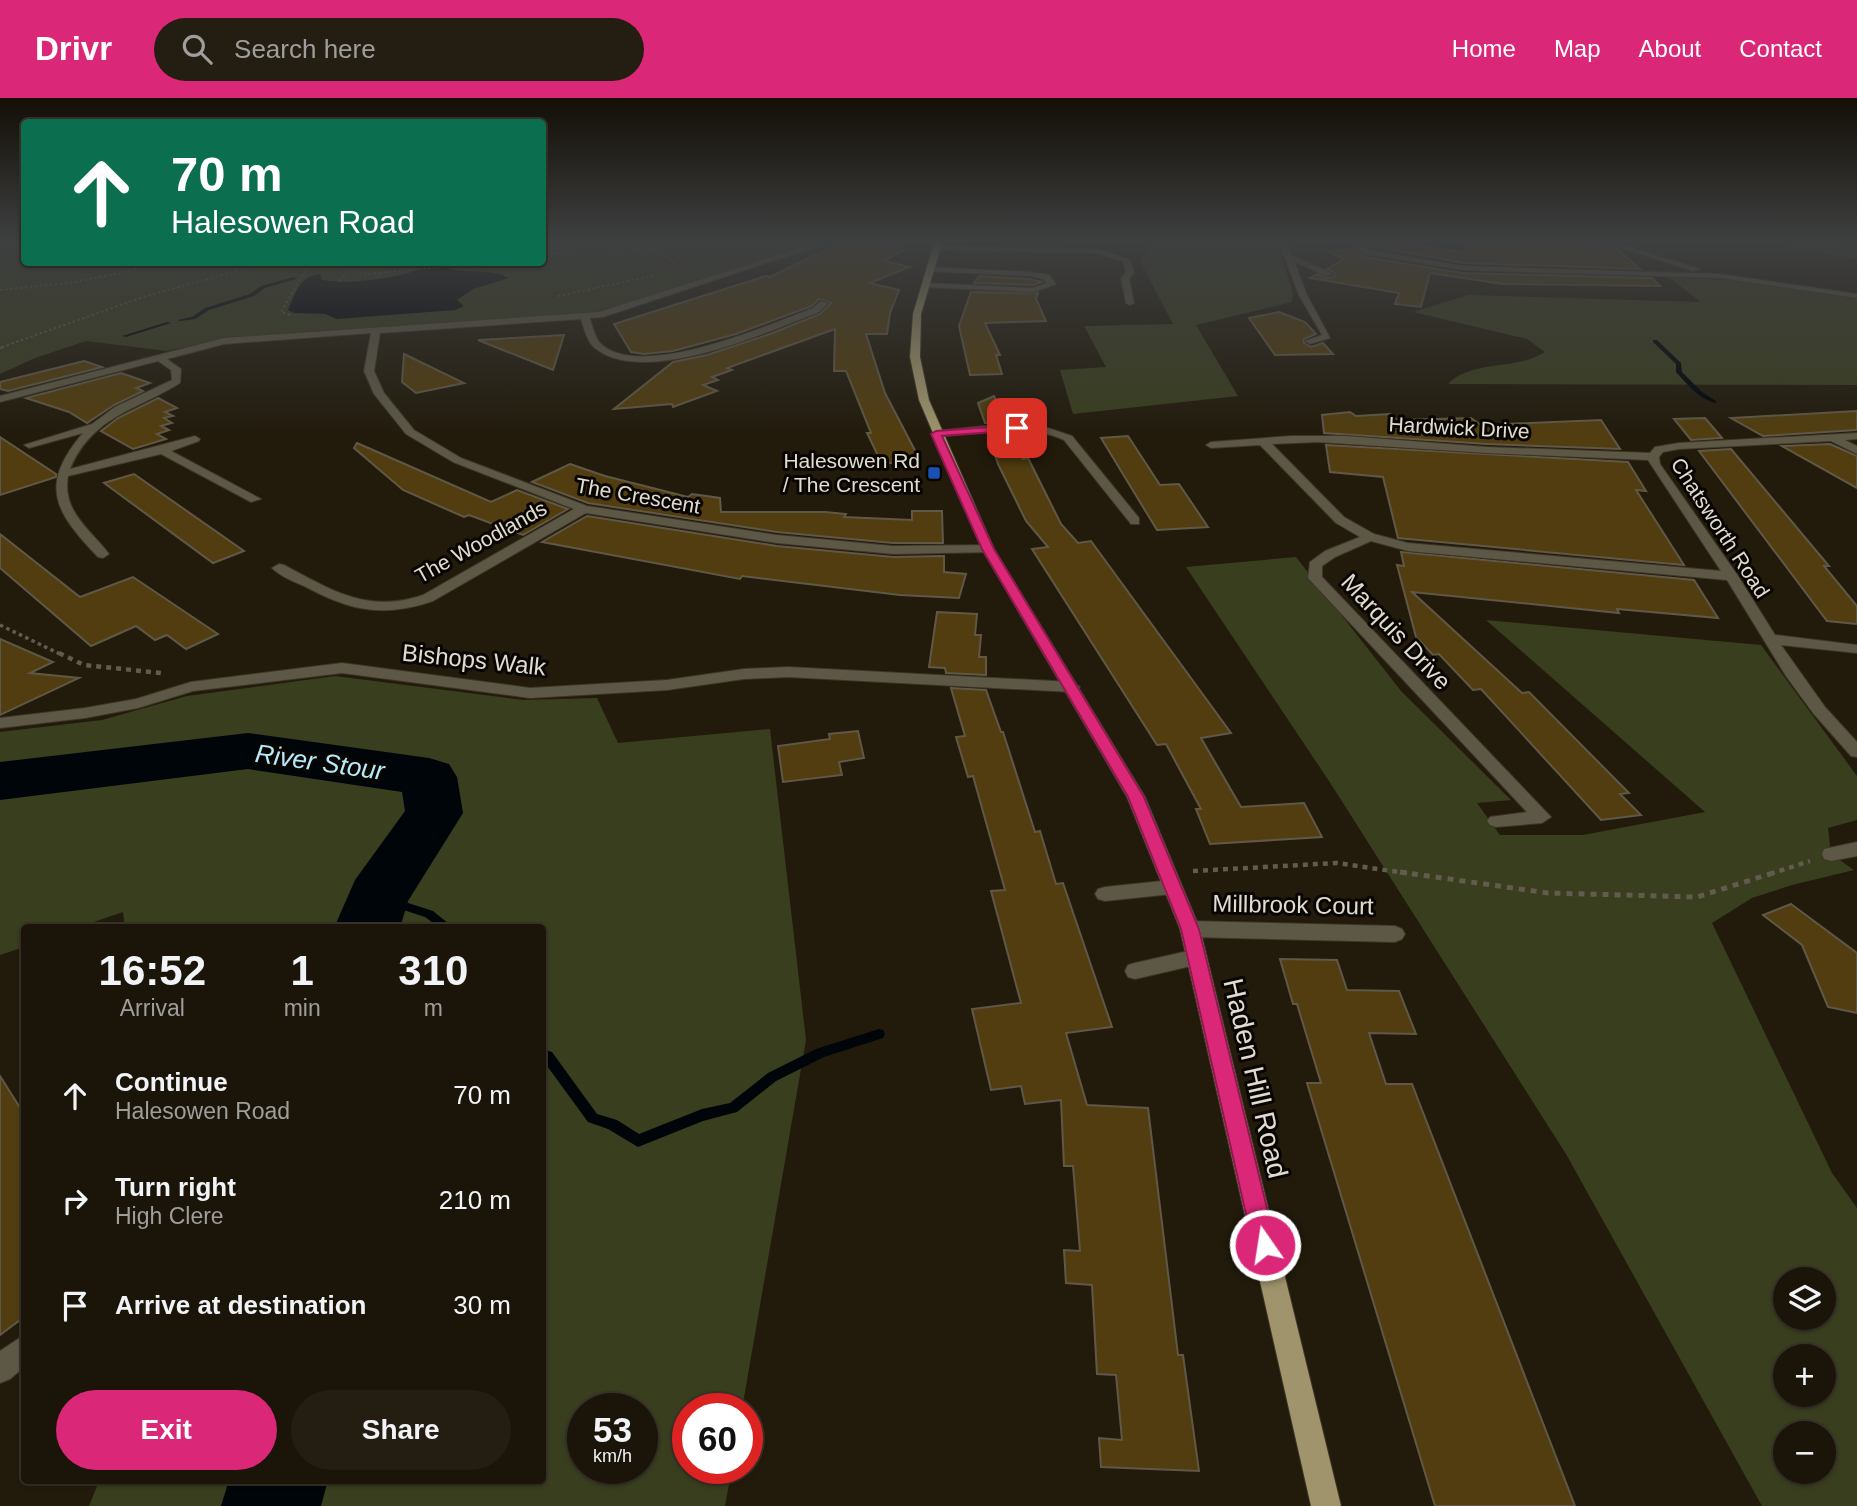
<!DOCTYPE html>
<html lang="en">
<head>
<meta charset="utf-8">
<style>
	:root { --surface:#1a1409; --page:#231d12; --text:#f1f3f6; --muted:#9f9e9c; --line:#38332a; --accent:#db2777 }
	body { margin:0; font-family:Arial,sans-serif; background:var(--page); color:var(--text); height:100vh; display:flex; flex-direction:column; font-size:26px; white-space:nowrap }
	* { box-sizing:border-box; margin:0 }
	p { font-size:23px; color:var(--muted) }
	.icon { flex:none; width:38px; height:38px; fill:none; stroke:currentColor; stroke-width:2; stroke-linecap:round; stroke-linejoin:round }
	.map { position:relative; flex:1; overflow:hidden }
	.drawer { position:absolute; left:21px; top:826px; width:525px; height:560px; display:flex; flex-direction:column; background:var(--surface); border-radius:7px; box-shadow:0 2px 5px #0004,0 0 0 2px var(--line) }
	.drawer>* { flex:none }
	.top-card { position:absolute; left:21px; top:21px; width:525px; height:147px; border-radius:7px; box-shadow:0 2px 5px #0004,0 0 0 2px var(--line); background:#0b6e4f; color:#fff; overflow:hidden }
	.fabs { position:absolute; left:1773px; top:1169px; display:grid; gap:14px }
	.fabs a { display:grid; place-items:center; width:63px; height:63px; border-radius:50%; background:var(--surface); box-shadow:0 2px 5px #0004,0 0 0 2px var(--line); font-size:35px }
	.speed { position:absolute; left:567px; top:1295px; display:flex; gap:14px; font-size:35px; font-weight:700; text-align:center }
	.speed>* { display:grid; place-content:center; width:91px; height:91px; border-radius:50%; background:var(--surface); box-shadow:0 2px 5px #0004,0 0 0 2px var(--line); line-height:1 }
	.speed small { font-size:18px; font-weight:400 }
	.speed .limit { border:10px solid #d22; background:#fff; color:#111 }
	.pin { position:absolute; display:grid; place-items:center; width:60px; height:60px; color:#fff; margin:-30px; border-radius:14px; box-shadow:0 4px 10px #0006 }
	.me { position:absolute; width:77px; margin:-38px; rotate:347deg; stroke-linejoin:round; filter:drop-shadow(0 0 5px #0008) }
	.turn { display:flex; align-items:center; gap:24px; height:147px; padding:0 35px; font-size:32px }
	.turn .icon { width:91px; height:91px; stroke-width:2.5 }
	.turn b { display:block; font-size:49px; line-height:60px }
	.eta { display:flex; justify-content:space-evenly; align-items:center; height:119px; text-align:center }
	.eta b { font-size:42px; font-weight:700; line-height:49px }
	.primary-button { display:flex; gap:14px; margin-top:auto; padding:14px 35px }
	.primary-button a { flex:1; height:80px; border-radius:42px; background:var(--accent); color:#fff; font-size:28px; font-weight:700; line-height:80px; text-align:center }
	.primary-button a+a { background:var(--page); color:var(--text) }
	ul { padding:0; list-style:none }
	li { display:flex; align-items:center; gap:21px; height:105px; padding:0 35px }
	li div { flex:1 }
	li b { display:block; font-size:26px }
	li em { font-style:normal }
	header { display:flex; align-items:center; gap:42px; box-sizing:border-box; height:98px; padding:0 35px; background:var(--accent); color:#fff }
	header strong { font-size:33px }
	nav { display:flex; gap:38px; margin-inline-start:auto; font-size:24px }
	.search { width:490px; height:63px; background:var(--page); display:flex; align-items:center; gap:18px; box-sizing:border-box; padding:0 24px; border-radius:38px; color:var(--muted); font-size:26px }
	.map>svg:first-child { display:block }
	.green { fill:#393e1f; fill-rule:evenodd }
	.water { fill:#00050a }
	.lines { fill:none; stroke-linecap:round; stroke-linejoin:round }
	.stream { fill:#00050a; fill-rule:evenodd }
	.river { fill:#00050a; fill-rule:evenodd }
	.building { fill:#513d0f; stroke:#605847; stroke-width:2 }
	.minor-casing { stroke:#3d3628; stroke-width:2 }
	.major-casing { stroke:#3d3628; stroke-width:2 }
	.path-far4 { stroke:#625b4e; stroke-width:2; stroke-dasharray:2.5 2.5; stroke-linecap:butt }
	.path-far3 { stroke:#625b4e; stroke-width:2.5; stroke-dasharray:3.5 3.5; stroke-linecap:butt }
	.path-far2 { stroke:#625b4e; stroke-width:3.5; stroke-dasharray:3.5 3.5; stroke-linecap:butt }
	.path-far1 { stroke:#625b4e; stroke-width:4.5; stroke-dasharray:5 5; stroke-linecap:butt }
	.path { stroke:#625b4e; stroke-width:5; stroke-dasharray:6 6; stroke-linecap:butt }
	.minor { fill:#5d5845; fill-rule:evenodd }
	.major { fill:#9f946c; fill-rule:evenodd }
	.route { fill:#db2777; stroke:#8e194d; stroke-width:2 }
	.transit-dot { fill:#1a4fb4; stroke:#090602; stroke-width:2.5 }
	.labels { text-anchor:middle; stroke-width:6; stroke-linejoin:round; paint-order:stroke }
	.far-street-label { font-size:21px; fill:#e1dcd2; stroke:#090602 }
	.far-poi-label { font-size:21px; fill:#e1dcd2; stroke:#090602; text-anchor:end }
	.street-label { font-size:24px; fill:#e1dcd2; stroke:#090602 }
	.water-label { font-size:26px; font-style:italic; fill:#b6e9fc; stroke:#090602 }
	.near-street-label { font-size:28px; fill:#e1dcd2; stroke:#090602 }
</style>
</head>
<body>
<header>
<strong>Drivr</strong>
<div class="search"><svg class="icon" aria-label="search" viewBox="0 0 24 24"><circle cx="10" cy="10" r="6"/><path d="M15 15l6 6"/></svg>Search here</div>
<nav><a>Home</a><a>Map</a><a>About</a><a>Contact</a></nav>
</header>
<div class="map">
<svg width="1857" height="1408" viewBox="0 0 1857 1408">
	<rect width="100%" height="100%" fill="#221b0c"/>
	<g class="green">
		<path d="M0,142h24v22h518l1,-22h285l-205,66 -35,7 -363,25 -58,13 -81,-10 -51,17 -35,16z"/>
		<path d="M1153,142h124l16,54 -1,8 -96,23 42,71 -165,18 -13,-44 46,-3 -22,-41 89,-2 -33,-63z"/>
		<path d="M1748,142h70l39,7v12z"/>
		<path d="M1668,179l60,3 129,19v86l-409,-1c24,-25 68,-13 97,-32l-18,-13 -114,-27 55,-17 233,7z"/>
		<path d="M1296,459l105,134 110,109 -34,3 23,32h83l122,-23 -219,-192 275,25 96,131v44l-29,8 3,26 23,16 -62,15 -40,13 -40,25 120,250 25,35v298h-95l-196,-352 -237,-373 -143,-214zM1785,1181h39v39h-39zM1785,1258h39v39h-39zM1785,1335h39v39h-39z"/>
		<path d="M335,578l188,24 74,-2 21,45 152,-14 36,311 -64,369h-54v59h44l-7,38h-636l10,-25 443,-1v-552h-417l-2,-16 -44,15 -55,1v19l-24,8v-223l102,-12 85,-24zM583,1311h59v59h-59z"/>
	</g>
	<path class="water" d="M447,164l-1,6c21,7 43,-1 63,10l-36,11 -16,11 7,6 -9,4 -118,9 -12,-5 -31,-1 -6,-3c8,-17 11,-34 33,-36v5c18,7 75,-1 94,-8 11,-4 19,-9 32,-9z"/>
	<g class="lines">
		<g class="stream">
			<path d="M294,179l2,2 -31,9 -11,8 -45,14 -14,9 -15,2 -2,-1 14,-3 13,-9 45,-14 11,-8z"/>
			<path d="M167,224l4,1 -45,14 -4,-1z"/>
			<path d="M1653,242h4l24,23 1,9 20,20 14,9v2c-16,-3 -29,-19 -40,-31v-8l-23,-22z"/>
			<path d="M377,795l56,18 21,17h-14l-15,-11 -52,-17 -1,-3 1,-3z"/>
			<path d="M879,931l4,1 2,4 -2,4 -59,19 -48,24 -39,31 -34,9 -65,26 -30,-18 -20,-7 -46,-63v-10l10,3 45,62 20,6 22,14 63,-25 28,-6 38,-30 48,-24z"/>
		</g>
		<g class="river">
			<path d="M248,635l181,25 20,6 8,13 6,36 -55,88 -8,27h-66l21,-48 50,-69 -3,-19 -154,-23 -248,31v-38z"/>
			<path d="M229,1382h99l-7,26h-100z"/>
		</g>
	</g>
	<g class="building">
		<path d="M846,142h64l-15,9 9,1 -20,11 25,6 -39,16 29,7 -9,23 -3,21h-21l19,59 35,67 -38,4 -15,-31h4l-25,-62h-12l1,-42 -108,39 5,2 -20,7 6,3 -15,5 14,6 -44,16 -1,-3 -58,5 59,-47 34,-7 63,-21 50,-20 11,-11 -12,-4 -7,7 -76,28 -63,17 -29,3 -13,-2 -17,-28 152,-48 4,1z"/>
		<path d="M1467,142h118l33,10 22,19 -177,-6 -97,-18 18,-4 17,5 4,-3 60,10z"/>
		<path d="M1351,150l13,9 99,16 189,5 8,8 -157,-2 -73,-11 -9,34 -26,-3 4,-11 -89,-15 7,-4 8,4 9,-1 1,-4 -8,-4 17,-10 -16,-7z"/>
		<path d="M979,178l51,3 12,3 -9,3 -59,-2z"/>
		<path d="M971,194l67,1 -2,6 10,22 -61,2 15,32h-4l6,19 -32,1 -11,-49z"/>
		<path d="M1279,214l26,10 11,12 -12,5v4l7,4 12,-4 10,11 -58,1 -26,-37z"/>
		<path d="M564,237l-11,35 -75,-30z"/>
		<path d="M404,256l60,29 -48,10 -14,-11z"/>
		<path d="M84,263l18,6 -94,24 -8,-2v-7z"/>
		<path d="M121,275l29,10 -14,5 7,3 -29,14 -27,18 -18,-11 -43,-14z"/>
		<path d="M994,298l12,25 -21,2 -7,-20z"/>
		<path d="M158,300l19,10 -12,4 8,4 -9,2 8,5 -11,3 8,4 -12,4 9,5 -33,10 -32,-18 17,-13z"/>
		<path d="M1857,313v19l-94,6 -32,-18z"/>
		<path d="M1350,314l6,4 34,-2 8,6 73,-2 10,7 120,-5 19,29 -133,-5 -163,-11 -2,-18z"/>
		<path d="M1705,320l17,20 -31,2 -17,-21z"/>
		<path d="M1011,335l12,26 5,-1 33,66 17,19 13,-2 140,192 -30,5 40,69 63,-4 18,34 -112,7 -14,-35h5l-35,-65 -9,1 -125,-196 16,-2 -22,-26 -28,-57 -10,-30z"/>
		<path d="M1128,338l32,49 19,-1 29,43 -51,3 -56,-92z"/>
		<path d="M0,339l56,37v3l-56,18z"/>
		<path d="M357,345l134,59 26,-12 51,19 -45,26 -54,-20 -5,2 -61,-27 -49,-42z"/>
		<path d="M1830,346l27,12v32l-75,-42z"/>
		<path d="M1326,347l302,17 18,29 -10,-1 48,75 -286,-27 -15,-61 -53,-5z"/>
		<path d="M1731,351l98,117h-5l33,40v18l-30,-3 -128,-170z"/>
		<path d="M570,366l35,12 83,21 4,-3 28,4 1,14h104l21,2 -2,3 68,3v-9h30l1,32h-50l-116,-11 -189,-29 -56,-21z"/>
		<path d="M134,376l110,77 -31,12 -109,-80z"/>
		<path d="M587,418l190,30 116,11 51,-1v16l22,2 -7,24 -59,-3 -158,-19 -2,3 -198,-37z"/>
		<path d="M0,436l80,63 53,-20 85,57 -32,15 -19,-14 -12,5 -19,-14 -45,20 -91,-78z"/>
		<path d="M1401,454l293,28 24,38 -101,-9 2,4 -207,-21 110,101 7,-1 100,101 -9,1 21,21 -40,5 -120,-131 -8,1 -34,-36 -6,1 -17,-18 -19,-72 7,1z"/>
		<path d="M937,514l40,2 -2,21h6l-2,22h7v18l-40,-2 -1,-5 -16,-1z"/>
		<path d="M0,541l53,23 -23,11 49,5 -79,37z"/>
		<path d="M951,590l35,2 15,42h2l32,100 5,-1 16,53 7,-1 49,144 -46,6 21,72 61,3 30,247h5l16,116 -98,-4 -2,-29 23,2 -6,-65 -19,-1 -5,-89 -26,-2 -2,-33 16,1 -7,-85h-9l-3,-66 -36,4 -4,-18 -30,4 -19,-81 49,-6 -30,-112 14,-1 -32,-114 -5,1 -12,-40 9,-1z"/>
		<path d="M858,633l6,27 -25,4 3,13 -59,7 -5,-36 52,-7 -1,-5z"/>
		<path d="M1791,806l66,49v60l-29,-6 -26,-62 -39,-30z"/>
		<path d="M1280,861l57,1 10,30 52,1 17,43 -47,-1 17,51h26l163,422h-140l-128,-423h14l-24,-79h-4z"/>
		<path d="M0,978l24,38v203l-24,18z"/>
	</g>
	<g class="lines">
		<defs>
			<g id="minor">
				<path d="M825,142h11l-233,77 -13,1c2,8 5,19 10,25 39,39 169,-18 213,-35l8,-7 7,2 -9,9c-52,20 -175,76 -224,36 -8,-6 -11,-20 -14,-29l-201,14 -6,38 10,22 30,37 47,28 126,48 190,29 116,11 95,-1 5,1v6l-100,2 -116,-11 -191,-30 -153,88c-50,17 -82,10 -127,-14 -11,-5 -25,-10 -34,-19l7,-4 5,1c47,25 84,49 139,30l151,-86 -121,-47 -47,-28 -32,-40 -10,-23 7,-38 -147,11 -57,15 14,10 -1,14c-43,27 -88,33 -110,86l125,-33 5,3 -1,2 -28,10 90,48 -10,3 -90,-48 -93,22c-6,36 22,53 41,78l-6,4 -5,-1c-43,-45 -60,-71 -15,-124l-54,15 -5,-3 68,-21 23,-17 57,-27 -1,-10 -13,-9 -158,41v-6l224,-58 375,-26z"/>
				<path d="M1278,142h8l5,15 42,19 -7,2 -32,-15 13,34 23,43 -20,6 -5,-3 17,-6 -23,-40z"/>
				<path d="M1346,142h8l15,10 94,16 257,8 137,20v4l-137,-20 -257,-8 -99,-16z"/>
				<path d="M1596,142h11l93,29 -7,2z"/>
				<path d="M937,148l161,3 32,11 4,12 -5,6 5,25 -4,2 -4,-2 -5,-25 5,-6 -3,-11 -26,-8 -163,-3z"/>
				<path d="M929,169l101,5 19,3 7,9 -22,8 -112,-5 3,-4 108,5 14,-5 -4,-4 -13,-3 -104,-5z"/>
				<path d="M1004,326l35,1 33,11 67,82v6h-8l-67,-84c-40,-18 -86,-7 -128,-3l-5,-3 5,-3z"/>
				<path d="M1857,335v6l-12,1 12,6v8l-26,-13 -152,8 -16,3 -4,5 1,7 78,112 37,59 82,10v8l-76,-8 44,62 32,35v15l-6,-1 -38,-43 -27,-37 -59,-96 -319,-29 -37,-10 -36,16 -13,9v11l229,240 -9,6 -46,4 -6,-2 -3,-4 3,-4 37,-5 -219,-234 2,-16 15,-11 35,-14 -24,-14 -76,-78 -49,3 -5,-3 5,-3 80,-6h55l141,11 163,6 5,-6 24,-4zM1318,344l169,11 161,7 73,111 -313,-28 -34,-9 -30,-17 -72,-73z"/>
				<path d="M342,565l188,25 137,-8 77,-11 44,-2 284,15 8,5 -8,5 -284,-15 -44,2 -77,11 -137,8 -188,-25 -149,18 -55,17 -53,10 -85,10v-10l85,-10 51,-9 55,-17z"/>
				<path d="M1857,744v14l-26,5 -7,-2 -2,-5 2,-5z"/>
				<path d="M1172,782l7,2 3,5 -3,5 -7,2 -67,7 -7,-2 -3,-5 3,-5 7,-2z"/>
				<path d="M1190,823l205,5 7,3 3,5 -3,5 -7,3 -205,-5 -7,-3 -3,-5 3,-5z"/>
				<path d="M1197,851l7,2 3,6 -3,6 -69,16 -7,-2 -3,-6 3,-6 7,-2z"/>
				<path d="M24,1237v32l-14,12 -10,4v-32z"/>
			</g>
			<path id="major" d="M935,142h8l-22,74 -1,43 9,43 65,149 151,248 55,132 141,577h-30l-131,-577 -53,-132 -145,-248 -63,-149 -9,-43 3,-43z"/>
		</defs>
		<use href="#minor" class="minor-casing"/>
		<use href="#major" class="major-casing"/>
		<g class="path-far4">
			<path d="M0,150l24,-5"/>
			<path d="M542,150l109,1 -13,-9"/>
			<path d="M651,151l32,19"/>
			<path d="M652,151l35,-9"/>
			<path d="M542,157l33,-4"/>
			<path d="M310,165l23,1 34,10 126,-12"/>
			<path d="M339,183l10,-11"/>
			<path d="M0,192l76,-8 96,-20"/>
			<path d="M558,198l98,-21"/>
			<path d="M290,217l-9,-3 29,-50"/>
			<path d="M2,249l141,-50 126,-35"/>
		</g>
		<path class="path-far3" d="M0,250l7,-2"/>
		<path class="path-far2" d="M0,527l62,30"/>
		<g class="path-far1">
			<path d="M59,555l25,12 77,8"/>
			<path d="M1193,773l144,-8 75,11"/>
			<path d="M1770,776l40,-13"/>
		</g>
		<path class="path" d="M1400,774l148,21 149,4 79,-25"/>
		<use href="#minor" class="minor"/>
		<use href="#major" class="major"/>
	</g>
	<linearGradient id="sky" x2="0" y2="1"><stop stop-color="#130f07"/><stop offset="0.42" stop-color="#3e3f40"/><stop offset="1" stop-color="#3e3f40" stop-opacity="0"/></linearGradient>
	<rect width="1857" height="339" fill="url(#sky)"/>
	<path class="route" d="M1017,327l5,3 -1,2 -79,6 52,113 150,248 55,132 77,316 -3,8 -8,3 -9,-3 -3,-8 -72,-316 -53,-132 -146,-248 -51,-115 5,-3z"/>
	<rect class="transit-dot" x="927" y="368" width="14" height="14" rx="3.5"/>
	<g class="labels">
		<g class="far-street-label">
			<text transform="translate(1459 330) rotate(3)" y="7">Hardwick Drive</text>
			<text transform="translate(638 398) rotate(10)" y="7">The Crescent</text>
			<text transform="translate(1720 430) rotate(57)" y="7">Chatsworth Road</text>
			<text transform="translate(481 444) rotate(-29)" y="7">The Woodlands</text>
		</g>
		<g class="far-poi-label">
			<text x="920" y="370">Halesowen Rd<tspan x="920" dy="24">/ The Crescent</tspan></text>
		</g>
		<g class="street-label">
			<text transform="translate(1396 534) rotate(47)" y="8">Marquis Drive</text>
			<text transform="translate(474 562) rotate(6)" y="8">Bishops Walk</text>
			<text transform="translate(1293 807) rotate(1)" y="8">Millbrook Court</text>
		</g>
		<g class="water-label">
			<text transform="translate(320 664) rotate(8)" y="9">River Stour</text>
		</g>
		<g class="near-street-label">
			<text transform="translate(1256 980) rotate(77)" y="10">Haden Hill Road</text>
		</g>
	</g>
</svg>
<div class="fabs">
<a><svg class="icon" aria-label="layers" viewBox="0 0 24 24"><path d="M12 4l9 5-9 5-9-5zM3 14l9 5 9-5"/></svg></a>
<a>+</a>
<a>−</a>
</div>
<div class="speed"><div>53<small>km/h</small></div><div class="limit">60</div></div>
<div class="pin" style="left:1017px;top:330px;background:#d93025"><svg class="icon" aria-label="arrive" viewBox="0 0 24 24"><path d="M6 21V4h12l-3 4 3 4H6"/></svg></div>
<svg class="me" style="left:1265px;top:1147px" viewBox="-20 -20 40 40"><circle r="17" fill="#db2777" stroke="#fff" stroke-width="3"/><path d="M0-11L8 9 0 5-8 9z" fill="#fff"/></svg>
<div class="top-card">
<div class="turn"><svg class="icon" aria-label="ahead" viewBox="0 0 24 24"><path d="M12 20V5M6 11l6-6 6 6"/></svg><div><b>70 m</b>Halesowen Road</div></div>
</div>
<section class="drawer">
<div class="eta">
<div><b>16:52</b><p>Arrival</p></div>
<div><b>1</b><p>min</p></div>
<div><b>310</b><p>m</p></div>
</div>
<ul>
<li><svg class="icon" aria-label="ahead" viewBox="0 0 24 24"><path d="M12 20V5M6 11l6-6 6 6"/></svg><div><b>Continue</b><p>Halesowen Road</p></div><em>70 m</em></li>
<li><svg class="icon" aria-label="right" viewBox="0 0 24 24"><path d="M7 20v-9h11M14 6l5 5-5 5"/></svg><div><b>Turn right</b><p>High Clere</p></div><em>210 m</em></li>
<li><svg class="icon" aria-label="arrive" viewBox="0 0 24 24"><path d="M6 21V4h12l-3 4 3 4H6"/></svg><div><b>Arrive at destination</b></div><em>30 m</em></li>
</ul>
<div class="primary-button"><a>Exit</a><a>Share</a></div>
</section>
</div>
</body>
</html>
